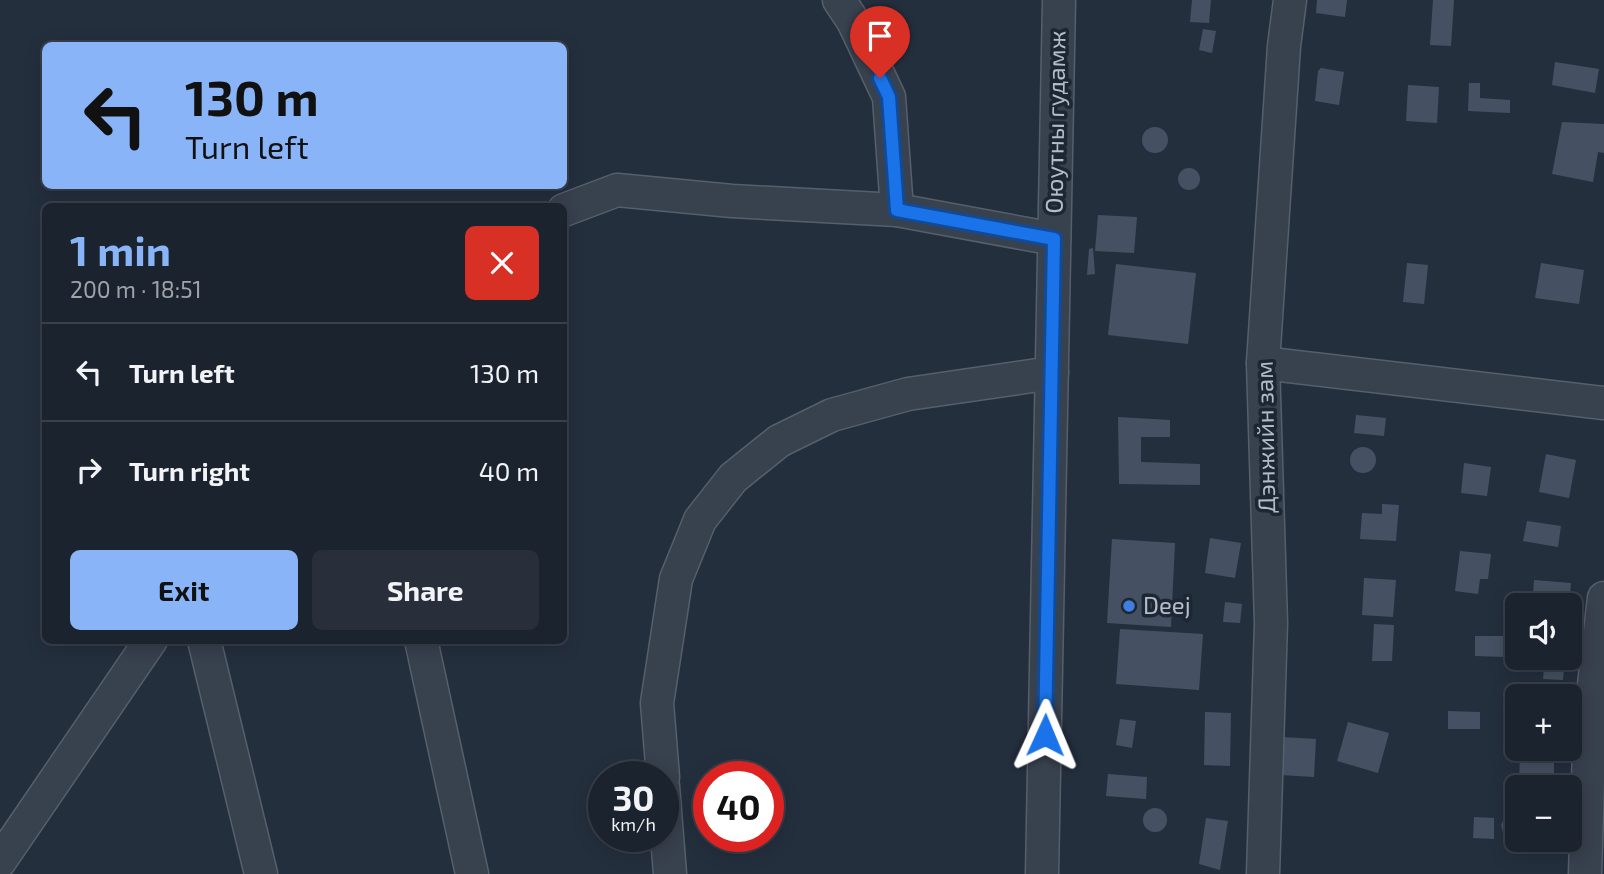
<!DOCTYPE html>
<html lang="en">
<head>
<meta charset="utf-8">
<style>
	:root { --surface:#1b232e; --page:#282f3a; --text:#f1f3f6; --muted:#a0a4aa; --line:#39404a; --accent:#8ab4f8 }
	body { margin:0; font-family:"Exo 2",sans-serif; background:var(--page); color:var(--text); height:100vh; display:flex; flex-direction:column; font-size:26px; white-space:nowrap }
	* { box-sizing:border-box; margin:0 }
	p { font-size:23px; color:var(--muted) }
	.icon { flex:none; width:38px; height:38px; fill:none; stroke:currentColor; stroke-width:2; stroke-linecap:round; stroke-linejoin:round }
	.map { position:relative; flex:1; overflow:hidden }
	.side { position:absolute; left:42px; top:203px; width:525px; height:441px; display:flex; flex-direction:column; background:var(--surface); border-radius:10px; box-shadow:0 4px 18px #0003,0 0 0 2px var(--line) }
	.side>* { flex:none }
	.top-card { position:absolute; left:42px; top:42px; width:525px; height:147px; border-radius:10px; box-shadow:0 4px 18px #0003,0 0 0 2px var(--line); background:#8ab4f8; color:#111; overflow:hidden }
	.fabs { position:absolute; left:1505px; top:593px; display:grid; gap:14px }
	.fabs a { display:grid; place-items:center; width:77px; height:77px; border-radius:10px; background:var(--surface); box-shadow:0 4px 18px #0003,0 0 0 2px var(--line); font-size:35px }
	.speed { position:absolute; left:588px; top:761px; display:flex; gap:14px; font-size:35px; font-weight:700; text-align:center }
	.speed>* { display:grid; place-content:center; width:91px; height:91px; border-radius:50%; background:var(--surface); box-shadow:0 4px 18px #0003,0 0 0 2px var(--line); line-height:1 }
	.speed small { font-size:18px; font-weight:400 }
	.speed .limit { border:10px solid #d22; background:#fff; color:#111 }
	.pin { position:absolute; display:grid; place-items:center; width:60px; height:60px; color:#fff; margin:-72px -30px; border-radius:50% 50% 50% 0; rotate:-45deg; box-shadow:0 0 7px #0007 }
	.pin .icon { rotate:45deg }
	.me { position:absolute; width:77px; margin:-38px; rotate:1deg; stroke-linejoin:round; filter:drop-shadow(0 0 5px #0008) }
	.turn { display:flex; align-items:center; gap:24px; height:147px; padding:0 28px; font-size:32px }
	.turn .icon { width:91px; height:91px; stroke-width:2.5 }
	.turn b { display:block; font-size:49px; line-height:60px }
	.round { display:grid; place-items:center; flex:none; width:74px; height:74px; border-radius:10px; background:var(--page) }
	.overview { display:flex; align-items:center; justify-content:space-between; height:119px; padding:0 28px }
	h1 { font-size:42px; font-weight:700; line-height:52px; color:var(--accent) }
	.button { display:flex; gap:14px; margin-top:auto; padding:14px 28px }
	.button a { flex:1; height:80px; border-radius:10px; background:var(--accent); color:#111; font-size:28px; font-weight:700; line-height:80px; text-align:center }
	.button a+a { background:var(--page); color:var(--text) }
	ul { padding:0; list-style:none }
	li { display:flex; align-items:center; gap:21px; height:98px; padding:0 28px; border-top:2px solid var(--line) }
	li div { flex:1 }
	li b { display:block; font-size:26px }
	li em { font-style:normal }
	.map>svg:first-child { display:block }
	.building { fill:#455162 }
	.lines { fill:none; stroke-linecap:round; stroke-linejoin:round }
	.minor-casing { stroke:#565f6c; stroke-width:35 }
	.minor { stroke:#38414e; stroke-width:32 }
	.route-casing { stroke:#114b97; stroke-width:18 }
	.route { stroke:#1a73e8; stroke-width:12 }
	.shop-dot { fill:#3f7fe0; stroke:#1d2633; stroke-width:2.5 }
	.labels { text-anchor:middle; stroke-width:7; stroke-linejoin:round; paint-order:stroke }
	.street-label { font-size:24px; fill:#b4bcc9; stroke:#1d2633 }
	.poi-label { font-size:24px; fill:#b4bcc9; stroke:#1d2633; text-anchor:start }
</style>
</head>
<body>
<div class="map">
<svg width="1604" height="874" viewBox="0 0 1604 874">
	<rect width="100%" height="100%" fill="#242f3e"/>
	<g class="building">
		<path d="M1192,0h19l-2,23 -19,-1z"/>
		<path d="M1317,0h30l-2,17 -29,-4z"/>
		<path d="M1433,0h21l-3,46 -21,-1z"/>
		<path d="M1203,29l13,2 -4,22 -13,-3z"/>
		<path d="M1555,62l44,7 -4,24 -43,-8z"/>
		<path d="M1321,68l23,4 -5,33 -24,-4 3,-30z"/>
		<path d="M1469,83h11v15l30,2v13l-42,-2z"/>
		<path d="M1408,85l31,2 -2,36 -31,-2z"/>
		<path d="M1562,122l42,2v29l-6,-1 -5,30 -41,-8z"/>
		<circle cx="1155" cy="140" r="13"/>
		<circle cx="1189" cy="179" r="11"/>
		<path d="M1098,215l39,2 -3,36 -39,-2z"/>
		<path d="M1093,248l2,26 -8,1 2,-26z"/>
		<path d="M1407,263l21,2 -4,39 -21,-2z"/>
		<path d="M1541,263l43,7 -5,34 -44,-6z"/>
		<path d="M1116,264l80,9 -8,71 -80,-9z"/>
		<path d="M1356,415l30,3 -2,18 -30,-3z"/>
		<path d="M1118,417l52,3v17h-29v25l59,2v21l-81,-1z"/>
		<circle cx="1363" cy="460" r="13"/>
		<path d="M1546,454l30,6 -7,38 -30,-6z"/>
		<path d="M1464,463l27,4 -4,29 -26,-3z"/>
		<path d="M1382,504l17,1 -3,36 -36,-2 2,-26 20,1z"/>
		<path d="M1527,521l34,5 -3,21 -35,-6z"/>
		<path d="M1210,538l31,5 -6,35 -30,-5z"/>
		<path d="M1112,539l63,4 -4,84 -64,-4z"/>
		<path d="M1460,551l31,3 -3,25h-8l-2,15 -23,-3z"/>
		<path d="M1364,578l32,2 -3,37 -31,-2z"/>
		<path d="M1534,580l37,3 -2,23h-37z"/>
		<path d="M1225,602l17,2 -2,19 -17,-1z"/>
		<path d="M1374,624l20,1 -2,36h-20z"/>
		<path d="M1120,629l83,5 -4,56 -83,-6z"/>
		<path d="M1475,636h30v21l-30,-1z"/>
		<path d="M1545,658h20l-2,22 -20,-1z"/>
		<path d="M1448,711l32,1v17h-32z"/>
		<path d="M1205,712l26,1 -1,53 -26,-1z"/>
		<path d="M1120,719l16,2 -4,27 -16,-3z"/>
		<path d="M1348,722l41,11 -11,40 -41,-12z"/>
		<path d="M1282,737l34,2 -2,38 -34,-2z"/>
		<path d="M1520,749h34v39h-35z"/>
		<path d="M1108,774l39,3 -1,22 -40,-3z"/>
		<circle cx="1155" cy="820" r="12"/>
		<path d="M1514,814l3,1v21l-8,1 -6,-4 -2,-8 3,-7z"/>
		<path d="M1474,817l20,1v21l-21,-1z"/>
		<path d="M1206,818l22,3 -8,49 -21,-6z"/>
		<path d="M1523,840h26l-1,13 -25,-2z"/>
	</g>
	<g class="lines">
		<defs>
			<g id="minor">
				<path d="M839,0l14,21 36,76 8,113 157,29"/>
				<path d="M564,210l53,-20 115,11 165,9"/>
				<path d="M1263,363l341,40"/>
				<path d="M204,640l57,234"/>
				<path d="M421,640l51,234"/>
				<path d="M663,777l-6,-74 19,-124 24,-59 33,-42 46,-37 53,-26 76,-21 144,-21"/>
				<path d="M663,786l7,88"/>
				<path d="M0,861l151,-221"/>
				<path d="M1042,874l17,-874"/>
				<path d="M1263,874l8,-251 -8,-260 21,-317 6,-46"/>
				<path d="M1585,874l5,-155 14,-121"/>
			</g>
		</defs>
		<use href="#minor" class="minor-casing"/>
		<use href="#minor" class="minor"/>
	</g>
	<g class="lines">
		<defs>
			<path id="route" d="M880,78l9,19 8,113 157,29 -9,496"/>
		</defs>
		<use href="#route" class="route-casing"/>
		<use href="#route" class="route"/>
	</g>
	<circle class="shop-dot" cx="1129" cy="606" r="7"/>
	<g class="labels">
		<g class="street-label">
			<text transform="translate(1056 122) rotate(-89)" y="8">Оюутны гудамж</text>
			<text transform="translate(1266 437) rotate(-91)" y="8">Дэнжийн зам</text>
		</g>
		<g class="poi-label">
			<text x="1143" y="614">Deej</text>
		</g>
	</g>
</svg>
<div class="fabs">
<a><svg class="icon" aria-label="sound" viewBox="0 0 24 24"><path d="M4 9h4l5-4v14l-5-4H4zM17 9q2 3 0 6"/></svg></a>
<a>+</a>
<a>−</a>
</div>
<div class="speed"><div>30<small>km/h</small></div><div class="limit">40</div></div>
<div class="pin" style="left:880px;top:78px;background:#d93025"><svg class="icon" aria-label="arrive" viewBox="0 0 24 24"><path d="M6 21V4h12l-3 4 3 4H6"/></svg></div>
<svg class="me" style="left:1045px;top:735px" viewBox="-20 -20 40 40"><path d="M0-17L14 15 0 8-14 15z" fill="#1a73e8" stroke="#fff" stroke-width="4"/></svg>
<div class="top-card">
<div class="turn"><svg class="icon" aria-label="left" viewBox="0 0 24 24"><path d="M17 20v-9H6M10 6l-5 5 5 5"/></svg><div><b>130 m</b>Turn left</div></div>
</div>
<section class="side">
<div class="overview"><div><h1>1 min</h1><p>200 m · 18:51</p></div><a class="round" style="background:#d93025;color:#fff"><svg class="icon" aria-label="close" viewBox="0 0 24 24"><path d="M6 6l12 12M18 6L6 18"/></svg></a></div>
<ul>
<li><svg class="icon" aria-label="left" viewBox="0 0 24 24"><path d="M17 20v-9H6M10 6l-5 5 5 5"/></svg><div><b>Turn left</b></div><em>130 m</em></li>
<li><svg class="icon" aria-label="right" viewBox="0 0 24 24"><path d="M7 20v-9h11M14 6l5 5-5 5"/></svg><div><b>Turn right</b></div><em>40 m</em></li>
</ul>
<div class="button"><a>Exit</a><a>Share</a></div>
</section>
</div>
</body>
</html>
